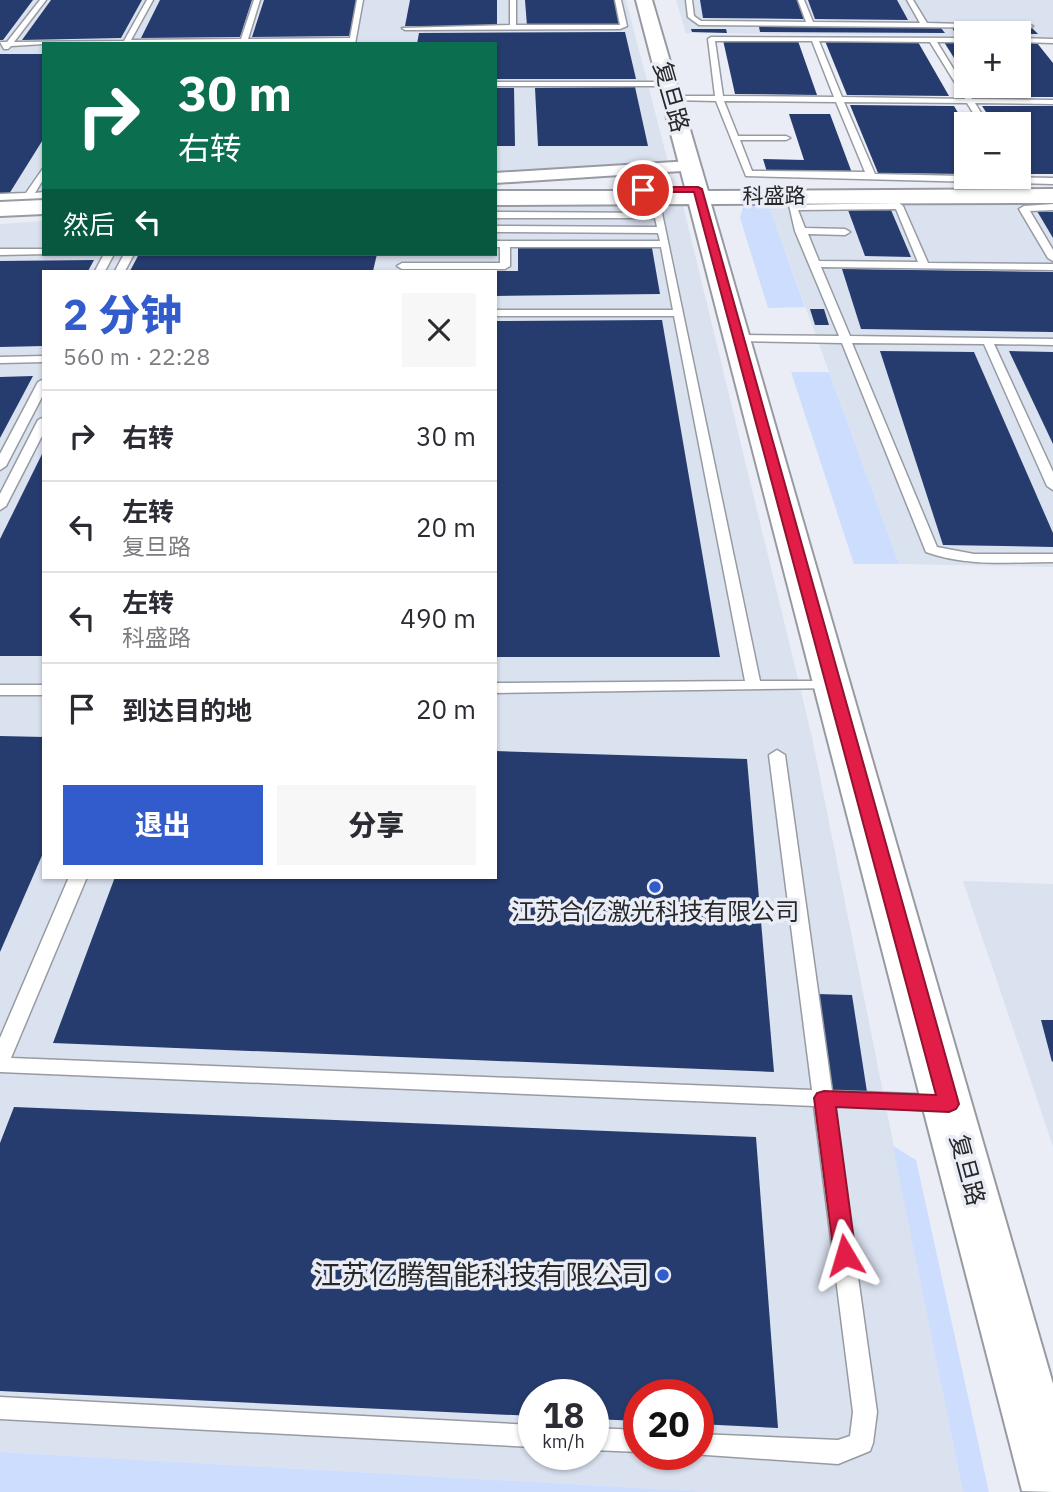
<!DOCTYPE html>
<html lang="zh">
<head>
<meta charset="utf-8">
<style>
	:root { --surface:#fff; --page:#f7f7f7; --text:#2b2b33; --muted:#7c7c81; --line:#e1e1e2; --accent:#325ccc }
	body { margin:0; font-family:"IBM Plex Sans","Noto Sans SC",sans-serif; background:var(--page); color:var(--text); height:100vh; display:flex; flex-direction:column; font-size:26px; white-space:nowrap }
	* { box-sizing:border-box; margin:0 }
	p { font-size:23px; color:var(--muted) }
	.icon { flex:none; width:38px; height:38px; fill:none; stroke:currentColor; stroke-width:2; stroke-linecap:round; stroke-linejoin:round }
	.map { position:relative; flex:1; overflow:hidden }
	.sheet { position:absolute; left:42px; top:270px; width:455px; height:609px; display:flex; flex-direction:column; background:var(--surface); border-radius:0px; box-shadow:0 2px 5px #0004 }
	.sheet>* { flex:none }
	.guide { position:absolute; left:42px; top:42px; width:455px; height:214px; border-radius:0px; box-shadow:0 2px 5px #0004; background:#0b6e4f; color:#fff; overflow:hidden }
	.tools { position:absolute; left:954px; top:21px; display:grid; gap:14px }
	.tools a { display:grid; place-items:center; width:77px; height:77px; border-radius:0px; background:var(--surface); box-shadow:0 2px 5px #0004; font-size:35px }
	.speed { position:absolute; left:518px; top:1379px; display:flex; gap:14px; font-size:35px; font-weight:700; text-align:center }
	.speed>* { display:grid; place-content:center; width:91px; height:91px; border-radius:50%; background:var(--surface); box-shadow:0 2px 5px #0004; line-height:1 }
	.speed small { font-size:18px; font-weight:400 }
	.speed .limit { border:10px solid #d22; background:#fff; color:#111 }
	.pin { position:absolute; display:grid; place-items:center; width:60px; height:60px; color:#fff; margin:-30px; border:4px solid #fff; border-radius:50%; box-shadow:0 2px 7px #0007 }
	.me { position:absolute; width:77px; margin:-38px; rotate:353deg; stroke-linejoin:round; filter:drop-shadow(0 0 5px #0008) }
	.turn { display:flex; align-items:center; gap:24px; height:147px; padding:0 21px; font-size:32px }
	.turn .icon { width:91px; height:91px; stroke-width:2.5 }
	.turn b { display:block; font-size:49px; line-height:60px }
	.then { display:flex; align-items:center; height:66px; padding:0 21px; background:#0003; gap:14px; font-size:26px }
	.round { display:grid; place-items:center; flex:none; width:74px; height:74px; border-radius:0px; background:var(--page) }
	.head { display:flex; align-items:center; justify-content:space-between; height:119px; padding:0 21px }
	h1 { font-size:42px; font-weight:800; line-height:52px; color:var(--accent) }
	.button { display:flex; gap:14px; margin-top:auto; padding:14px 21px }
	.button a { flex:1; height:80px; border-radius:0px; background:var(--accent); color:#fff; font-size:28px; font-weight:800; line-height:80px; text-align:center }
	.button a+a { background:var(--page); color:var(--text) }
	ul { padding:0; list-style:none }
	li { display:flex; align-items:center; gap:21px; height:91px; padding:0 21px; border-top:2px solid var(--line) }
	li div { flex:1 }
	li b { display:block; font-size:26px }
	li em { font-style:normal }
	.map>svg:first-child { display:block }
	.built { fill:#dae1ef; fill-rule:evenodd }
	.green { fill:#cdddfe }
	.building { fill:#263c6e }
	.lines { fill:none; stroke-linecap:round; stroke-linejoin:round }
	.service-casing { stroke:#979ba1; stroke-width:3 }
	.minor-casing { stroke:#979ba1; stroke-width:4 }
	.tertiary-casing { stroke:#979ba1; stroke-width:4 }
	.service { fill:#fff; fill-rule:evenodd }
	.minor { fill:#fff; fill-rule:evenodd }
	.tertiary { fill:#fff; fill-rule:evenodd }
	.route { fill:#e11d48; stroke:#92132f; stroke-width:2 }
	.poi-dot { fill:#325ccc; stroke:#eaedf5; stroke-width:2.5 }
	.labels { text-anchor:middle; stroke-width:7; stroke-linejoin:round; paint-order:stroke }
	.far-street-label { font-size:21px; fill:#26282a; stroke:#eaedf5 }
	.street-label { font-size:24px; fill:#26282a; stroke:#eaedf5 }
	.poi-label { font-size:24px; fill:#26282a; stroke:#eaedf5 }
	.near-poi-label { font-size:28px; fill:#26282a; stroke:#eaedf5; text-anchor:end }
</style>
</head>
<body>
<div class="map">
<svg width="1053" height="1492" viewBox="0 0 1053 1492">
	<rect width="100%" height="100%" fill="#eaedf5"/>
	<g class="built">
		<path d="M0,0h626l42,162 -173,10v-128h-451v155l-44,2z"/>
		<path d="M676,0h377v37h-34l-1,-4h-52v3l-280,-3z"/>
		<path d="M682,201l130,536 151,755h-253l-710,-40v-1228l44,-3v33h451v-50zM44,271h451v606h-451zM534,1395h59v59h-59zM639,1395h59v59h-59z"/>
		<path d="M767,201l286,2v364l-154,-3z"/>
		<path d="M963,881l90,3v262z"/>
	</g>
	<g class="green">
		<path d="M767,201l38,106 -37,1 -28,-90 3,-11 7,-4z"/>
		<path d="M791,372h38l70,192h-45z"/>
		<path d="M893,1146l23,14 73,332h-26z"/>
		<path d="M0,1452l710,40h-710z"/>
	</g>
	<g class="building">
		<path d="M0,0h33l-30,40h-3z"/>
		<path d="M51,0h91l-21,38 -99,2z"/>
		<path d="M160,0h92l-12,37 -99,1z"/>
		<path d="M264,0h92l-5,36 -99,1z"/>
		<path d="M410,0h87v26h-92z"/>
		<path d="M525,0h90l5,26h-93z"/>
		<path d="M700,0h97l7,19 -101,-1z"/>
		<path d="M808,0h89l11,20 -93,-1z"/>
		<path d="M759,27l182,1 4,5 -185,-1z"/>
		<path d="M952,28h80l6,6h-82z"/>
		<path d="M691,29h35l1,4 -35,-1z"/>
		<path d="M625,32l11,47h-141v-35h-78l2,-11z"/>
		<path d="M723,40l75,1 19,54 -82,-1z"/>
		<path d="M825,41l93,1 31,54 -102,-1z"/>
		<path d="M944,42h22v35z"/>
		<path d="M1018,43h19l16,20v34h-75l-7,-11h47z"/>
		<path d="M0,54h44v84l-35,56h-9z"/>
		<path d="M635,87l13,59h-110l-3,-58z"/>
		<path d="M495,88h19l1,58h-20z"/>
		<path d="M850,105l104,1 12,20v48l-88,-1z"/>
		<path d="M982,106h71v68h-28l-7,-10v-40h-24z"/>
		<path d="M789,114h41l22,59 -85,-1 -4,-13 41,1z"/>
		<path d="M848,210h43l20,47 -46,-1z"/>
		<path d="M1037,211l16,1v26z"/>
		<path d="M518,248h134l8,46 -165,2v-25h23z"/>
		<path d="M139,254h238l-4,17h-243z"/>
		<path d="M94,260l-6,11h-44v75l-44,1v-86z"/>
		<path d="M842,269l211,3v60l-192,-3z"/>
		<path d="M810,309h14l5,16h-14z"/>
		<path d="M662,320l58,337h-225v-336z"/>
		<path d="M880,351l94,1 79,181v14l-110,-2z"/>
		<path d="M1009,351l44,1v92z"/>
		<path d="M33,376l-33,62v-61z"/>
		<path d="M44,450v206h-44v-117z"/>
		<path d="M0,736l44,1v114l-44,101z"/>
		<path d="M495,751l252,8 27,313 -721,-29 62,-166h380z"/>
		<path d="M817,994l35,1 15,97 -38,-1z"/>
		<path d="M1041,1020h12v41l-1,1z"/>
		<path d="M14,1107l742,30 22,291 -80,-4v-29h-59v26l-46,-2v-24h-59v21l-534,-25v-248z"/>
	</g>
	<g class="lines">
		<defs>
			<g id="service">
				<path d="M40,0h6l-32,42 110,-1 23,-41h6l-22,40 110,-1 13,-39h6l-12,39 102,-1 7,-38h6l-8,44h-311l-33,2 -3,3h-4l-4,-7h7z"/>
				<path d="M510,0h6v25h104l-5,-25h6l6,26 -7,3 -215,1 -3,-2 108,-3z"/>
				<path d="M686,0h6l2,16 7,5 105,1 -8,-22h6l9,22 107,1 -13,-23h6l14,23 106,3 -3,2 -331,-3 -11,-8z"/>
				<path d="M711,37l255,1v4h-29l35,57 81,1v4l-78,-1 13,21h-8l-13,-21 -123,-1 31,72 178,4v6l-307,-8 -30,-75 -44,-1 -4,-2 4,-2h43l-7,-57zM715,41h97l22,56 -111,-1zM819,41l111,1 35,57 -123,-2zM724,101l112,1 29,70 -113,-1 -12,-31h46l4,-2 -4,-2h-48z"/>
				<path d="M1018,38l35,1v4l-35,-1z"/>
				<path d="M495,82h173l4,2 -4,2h-173z"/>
				<path d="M44,167v11l-9,15 9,-1v6l-44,2v-6l26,-1z"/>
				<path d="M899,203l4,3 25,57 125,1v6l-232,-3 29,69 203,3v6l-59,-1 59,128v18l-6,-4 -63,-142 -132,-1 85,204 37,7h79v8c-43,0 -86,5 -127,-10l-84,-209 -103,-2 -5,-3 5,-3 100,1 -44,-105 -6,-26zM896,209l22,53 -99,-1 -11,-27 37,1 5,-3 -5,-3 -40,-1 -7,-18z"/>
				<path d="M1053,204v6l-23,1 23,39v11l-5,-3 -29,-49 5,-3z"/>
				<path d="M495,212l167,1 98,468h72l7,4 -2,3 -342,5v-10l250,-2 -71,-365h-179v-6h178l-12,-63h-151v19l-5,3h-103l-5,-3 5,-3h98v-16h-5v-6h165l-2,-8 -163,-1v-6l162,1 -2,-9h-160z"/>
				<path d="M0,249h44v5h4l-48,1z"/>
				<path d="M104,254h10l-9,17h-10z"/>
				<path d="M124,254h10l-9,17h-10z"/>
				<path d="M44,356v6l-44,1v-6z"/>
				<path d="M44,379v14l-38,73 -6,4v-16l38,-72z"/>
				<path d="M44,417v15l-38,74 -6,4v-16l38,-74z"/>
				<rect x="0" y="685" width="44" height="10"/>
				<path d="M777,750l8,5 47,336 110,4 7,2 3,6 -3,6 -7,2 -108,-5 43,306 -4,31 -3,8 -32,13 -146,-10h6v-20l140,6 12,-4 3,-24 -39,-306 -814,-34v-34l69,-161h18l-76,181 801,32 -43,-335z"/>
				<path d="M0,1397l534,28v22l-534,-28z"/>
				<path d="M593,1428l46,2v22l-46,-2z"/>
			</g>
			<path id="minor" d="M691,161l6,1 3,4 -3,4 -202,13v-10z"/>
			<g id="tertiary">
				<path d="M636,0h16l56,191 345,-2v14l-342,1 342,1180v108l-31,-1 -333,-1287 -194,1v-14h191z"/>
				<path d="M44,200v14l-44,2v-14z"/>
			</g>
		</defs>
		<use href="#service" class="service-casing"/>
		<use href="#minor" class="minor-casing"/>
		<use href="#tertiary" class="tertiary-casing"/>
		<use href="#service" class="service"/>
		<use href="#minor" class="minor"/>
		<use href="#tertiary" class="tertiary"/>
	</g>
	<path class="route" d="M698,187l4,2 257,915 -3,5 -7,3 -113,-5 20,148 -3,7 -8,3 -8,-3 -3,-7 -20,-157 3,-5 7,-2 112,4 -242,-903h-51l-5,-2 5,-3z"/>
	<g class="poi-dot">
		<circle cx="655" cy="887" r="7"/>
		<circle cx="663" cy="1275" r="7"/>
	</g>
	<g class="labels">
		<g class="far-street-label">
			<text x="774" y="203">科盛路</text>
		</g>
		<g class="street-label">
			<text transform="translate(671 97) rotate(74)" y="8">复旦路</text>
			<text transform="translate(967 1170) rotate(75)" y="8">复旦路</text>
		</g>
		<g class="poi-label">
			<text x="655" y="920">江苏合亿激光科技有限公司</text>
		</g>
		<g class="near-poi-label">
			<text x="649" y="1285">江苏亿腾智能科技有限公司</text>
		</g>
	</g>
</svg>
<div class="tools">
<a>+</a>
<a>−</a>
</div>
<div class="speed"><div>18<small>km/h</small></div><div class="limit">20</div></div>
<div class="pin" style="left:643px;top:190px;background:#d93025"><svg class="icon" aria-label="arrive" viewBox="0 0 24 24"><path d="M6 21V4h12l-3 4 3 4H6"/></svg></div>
<svg class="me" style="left:845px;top:1255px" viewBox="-20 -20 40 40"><path d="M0-17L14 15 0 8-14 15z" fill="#e11d48" stroke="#fff" stroke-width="4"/></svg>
<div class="guide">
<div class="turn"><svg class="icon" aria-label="right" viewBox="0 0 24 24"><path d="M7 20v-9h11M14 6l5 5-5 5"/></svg><div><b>30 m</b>右转</div></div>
<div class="then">然后<svg class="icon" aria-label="left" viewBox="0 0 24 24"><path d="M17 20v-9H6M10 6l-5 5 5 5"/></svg></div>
</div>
<section class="sheet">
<div class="head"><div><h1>2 分钟</h1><p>560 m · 22:28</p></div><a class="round"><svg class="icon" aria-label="close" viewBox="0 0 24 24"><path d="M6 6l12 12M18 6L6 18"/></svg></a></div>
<ul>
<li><svg class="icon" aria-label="right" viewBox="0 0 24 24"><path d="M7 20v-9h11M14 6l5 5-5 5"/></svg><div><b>右转</b></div><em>30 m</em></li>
<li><svg class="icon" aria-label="left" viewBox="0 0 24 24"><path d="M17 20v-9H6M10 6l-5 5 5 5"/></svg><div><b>左转</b><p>复旦路</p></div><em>20 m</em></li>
<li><svg class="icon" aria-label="left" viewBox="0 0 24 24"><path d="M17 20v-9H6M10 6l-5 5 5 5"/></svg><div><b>左转</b><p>科盛路</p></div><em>490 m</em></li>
<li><svg class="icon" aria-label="arrive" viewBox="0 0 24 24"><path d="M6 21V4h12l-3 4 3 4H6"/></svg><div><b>到达目的地</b></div><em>20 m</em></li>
</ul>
<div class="button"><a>退出</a><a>分享</a></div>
</section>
</div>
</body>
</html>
